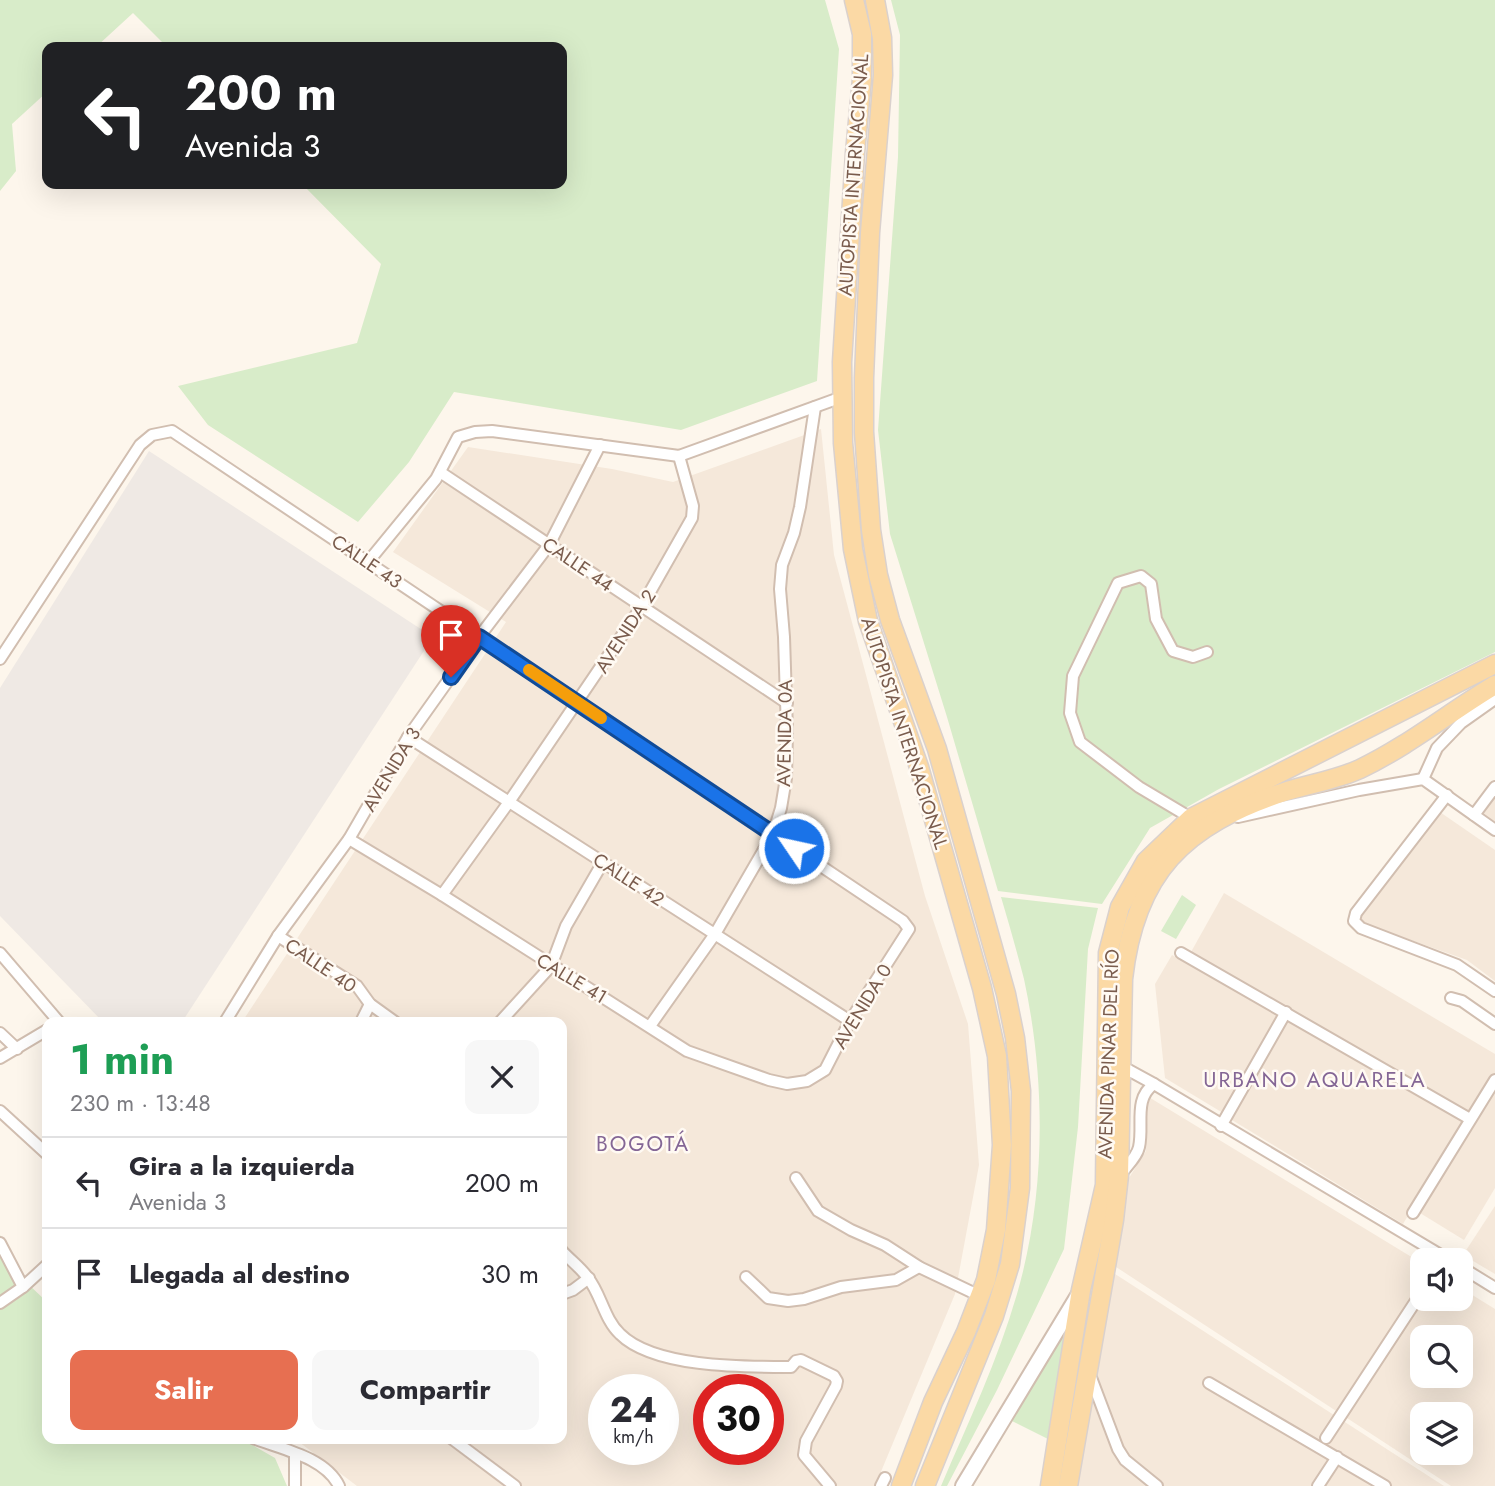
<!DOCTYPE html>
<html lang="es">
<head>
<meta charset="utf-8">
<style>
	:root { --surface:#fff; --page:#f7f7f7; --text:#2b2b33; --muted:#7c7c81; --line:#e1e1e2; --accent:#e76f51 }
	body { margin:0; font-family:Jost,sans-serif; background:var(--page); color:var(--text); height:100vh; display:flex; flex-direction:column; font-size:26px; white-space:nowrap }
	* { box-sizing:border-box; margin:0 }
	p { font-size:23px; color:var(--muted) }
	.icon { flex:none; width:38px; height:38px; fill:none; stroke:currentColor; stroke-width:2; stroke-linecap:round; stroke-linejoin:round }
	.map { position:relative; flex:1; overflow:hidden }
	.sheet { position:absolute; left:42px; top:1017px; width:525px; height:427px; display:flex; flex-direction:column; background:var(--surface); border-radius:14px; box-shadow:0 7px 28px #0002 }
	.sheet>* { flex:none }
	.guide { position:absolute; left:42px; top:42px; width:525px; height:147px; border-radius:14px; box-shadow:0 7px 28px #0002; background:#202124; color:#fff; overflow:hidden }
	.tools { position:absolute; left:1410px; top:1248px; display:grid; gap:14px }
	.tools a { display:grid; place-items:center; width:63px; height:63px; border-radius:14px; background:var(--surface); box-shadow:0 7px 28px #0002; font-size:35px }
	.speed { position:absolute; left:588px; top:1374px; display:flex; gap:14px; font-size:35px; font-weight:700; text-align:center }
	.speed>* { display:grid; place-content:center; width:91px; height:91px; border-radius:50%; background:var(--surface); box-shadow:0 7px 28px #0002; line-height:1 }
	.speed small { font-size:18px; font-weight:400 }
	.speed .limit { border:10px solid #d22; background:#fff; color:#111 }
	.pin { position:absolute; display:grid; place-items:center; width:60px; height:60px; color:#fff; margin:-72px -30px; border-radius:50% 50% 50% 0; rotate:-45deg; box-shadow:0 0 7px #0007 }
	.pin .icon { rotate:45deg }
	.me { position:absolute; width:77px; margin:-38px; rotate:304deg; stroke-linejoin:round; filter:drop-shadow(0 0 5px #0008) }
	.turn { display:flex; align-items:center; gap:24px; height:147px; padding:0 28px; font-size:32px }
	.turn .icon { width:91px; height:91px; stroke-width:2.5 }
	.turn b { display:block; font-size:49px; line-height:60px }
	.round { display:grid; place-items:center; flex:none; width:74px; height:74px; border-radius:14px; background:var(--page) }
	.summary { display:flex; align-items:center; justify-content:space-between; height:119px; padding:0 28px }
	h1 { font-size:42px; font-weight:700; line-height:52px; color:#1e9e55 }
	.cta { display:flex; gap:14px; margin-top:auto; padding:14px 28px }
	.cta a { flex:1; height:80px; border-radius:14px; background:var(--accent); color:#fff; font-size:28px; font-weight:700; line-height:80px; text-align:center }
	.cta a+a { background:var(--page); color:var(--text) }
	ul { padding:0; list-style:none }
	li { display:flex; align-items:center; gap:21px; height:91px; padding:0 28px; border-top:2px solid var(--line) }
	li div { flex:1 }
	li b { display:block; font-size:26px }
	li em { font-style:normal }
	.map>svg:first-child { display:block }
	.residential { fill:#f5e8da; fill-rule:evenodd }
	.industrial { fill:#efe9e4 }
	.green { fill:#d8ecc9 }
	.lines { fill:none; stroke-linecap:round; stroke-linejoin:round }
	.minor-casing { stroke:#d1beb0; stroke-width:14 }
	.tertiary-casing { stroke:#d1beb0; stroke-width:18 }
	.primary-casing { stroke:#dad1cd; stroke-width:21 }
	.minor { stroke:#fff; stroke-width:10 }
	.tertiary { stroke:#fff; stroke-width:14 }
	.primary { stroke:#fbd9a5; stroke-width:18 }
	.route-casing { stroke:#114b97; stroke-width:18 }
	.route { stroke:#1a73e8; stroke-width:12 }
	.slow { stroke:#f59e0b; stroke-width:12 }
	.labels { text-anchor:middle; stroke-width:5; stroke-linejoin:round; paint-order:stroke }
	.street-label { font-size:19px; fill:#7a5c4d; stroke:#fffaf3 }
	.neighbourhood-label { font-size:21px; letter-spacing:2px; fill:#846695; stroke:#fffaf3 }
</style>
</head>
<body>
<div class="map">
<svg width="1495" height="1486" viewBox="0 0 1495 1486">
	<rect width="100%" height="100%" fill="#fdf6ec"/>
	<g class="residential">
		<path d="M821,429l13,126 91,341 43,128 11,141 -24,129 -80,192h-518l-62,-47 267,-1v-416h-320l264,-400 -113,-70 75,-105 144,22 61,13zM604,1390h59v59h-59zM709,1390h59v59h-59z"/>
		<path d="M1495,793v33l-16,-12z"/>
		<path d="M1434,808l61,42v131l-28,-21 -110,-39z"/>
		<path d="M1224,893l271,161v19l-26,41 -278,-162z"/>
		<path d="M1172,955l107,60 -56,98 -58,-35 -10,-94z"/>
		<path d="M1288,1019l176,102 -61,103 -171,-104z"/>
		<path d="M1495,1090v98l-31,52 -44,-27z"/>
		<path d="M1147,1096l276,168v34h38v-10l34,21v177h-44l-338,-221 14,-84 19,-30zM1423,1337h38v39h-38zM1423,1414h38v38h-38z"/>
		<path d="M1495,1206v68l-32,-19z"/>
		<path d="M1112,1272l332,214h-367z"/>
	</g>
	<path class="industrial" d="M149,451l284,186 -251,385h-79l-103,-106v-228z"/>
	<g class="green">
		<path d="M0,0h825l14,49 -22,332 -136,49 -227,-38 -45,70 -51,60 -150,-97 -30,-39 179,-43 24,-79 -79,-80h260v-137h-395l-34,-34 -37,34h-49v45l-35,32 4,47 -16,20z"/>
		<path d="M891,0h604v652l-276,137 -69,39 -48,76 -104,-13 -51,-174 -57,-183 -12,-104 20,-273 2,-122z"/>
		<path d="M1182,895l14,10 -20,34 -15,-8z"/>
		<path d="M1001,897l97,11 -10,41 -10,178 -14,122 -67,141 -50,96h-6c27,-63 57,-126 76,-192 29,-100 29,-213 7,-315 -7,-27 -15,-55 -23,-82z"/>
		<path d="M0,1235l26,47 21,20v136l195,1 33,19 12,28h-287z"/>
		<path d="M1070,1324l-22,115 -36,-18z"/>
	</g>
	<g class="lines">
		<defs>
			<g id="minor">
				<path d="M440,472l347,231"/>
				<path d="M368,562l68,-83 22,-42 17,-5 17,-1 187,25 163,-59"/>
				<path d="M0,659l140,-214 12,-10 20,-4 731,490 6,8 -59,92 -25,49 -18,11 -20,3 -18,-4 -82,-29 -245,-156 -93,-56"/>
				<path d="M408,737l442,284"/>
				<path d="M1423,779l14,-31 24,-25 34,-24"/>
				<path d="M1447,795l-91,118 -2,8 7,7 96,37 38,26"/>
				<path d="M1474,815l21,-28"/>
				<path d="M1238,817l121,-27 64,-11 72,51"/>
				<path d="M1191,818l-52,-31 -59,-45 -10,-29 3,-37 45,-93 23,-7 10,8 5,35 17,32 20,6 14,-5"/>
				<path d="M442,895l67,-93 133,-196 50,-88 1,-12 -14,-50"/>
				<path d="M278,936l79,50 13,18 25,18"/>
				<path d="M0,953l59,69"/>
				<path d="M1181,953l289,166"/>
				<path d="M1451,998l11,3 33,23"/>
				<path d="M225,1022l53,-86 71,-97 59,-102 71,-100 70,-92 51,-100"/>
				<path d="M361,1022l9,-18"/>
				<path d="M500,1022l51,-56 15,-40 37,-64"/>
				<path d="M650,1026l65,-92 58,-100 8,-26 5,-30 1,-47 -3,-94 -4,-48 2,-24 12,-32 6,-26 15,-100"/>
				<path d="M0,1033l17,16"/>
				<path d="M0,1058l47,-28"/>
				<path d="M1121,1066l33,18 295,176"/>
				<path d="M0,1111l47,43"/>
				<path d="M1221,1126l65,-114"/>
				<path d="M1120,1175c6,-8 17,-18 19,-28 5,-22 -6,-48 15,-63"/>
				<path d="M796,1178l22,33 33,19 34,15 34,22 61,29"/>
				<path d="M1413,1213l82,-133"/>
				<path d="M0,1243l23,44"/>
				<path d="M562,1251c8,9 19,17 26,27 13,16 16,41 32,56 34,34 125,33 171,33l5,-6 5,-1 33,16 3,5 -1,5 -30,55 -2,14 26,31"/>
				<path d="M1461,1267l34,21"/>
				<path d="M746,1277l22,21 20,3 16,-2 37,-12 55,-7 23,-13"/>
				<path d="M562,1294l11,-4 16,-12"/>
				<path d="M0,1303l23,-16 24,-22"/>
				<path d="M1090,1375l28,74 7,11 32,26"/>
				<path d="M1209,1383l176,103"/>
				<path d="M253,1438c28,11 72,19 86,48"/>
				<path d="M451,1438l64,48"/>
				<path d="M1326,1438l97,-148"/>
				<path d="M295,1454v32"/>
				<path d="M881,1486l4,-8"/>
				<path d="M1318,1486l19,-29"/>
			</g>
			<path id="tertiary" d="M963,1486l116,-192"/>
			<g id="primary">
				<path d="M854,0l8,34v45l-7,74 -13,209 1,81 10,106 15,72 51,146 63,221 15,68 5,89 -6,85 -10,50 -20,52 -33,70 -32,84"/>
				<path d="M875,0l7,38 1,37 -13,158 -6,145v54l7,98 7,45 12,45 47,129 69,245 9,44 6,53 -1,97 -10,76 -16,52 -69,170"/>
				<path d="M1050,1486l31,-196 24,-105 3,-232 12,-46 26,-46 45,-43 304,-154"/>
				<path d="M1068,1486l46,-266 5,-45 4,-196c12,-107 61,-154 161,-187 25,-8 52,-12 76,-23 48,-23 90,-57 135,-84"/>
			</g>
		</defs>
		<use href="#minor" class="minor-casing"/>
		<use href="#tertiary" class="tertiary-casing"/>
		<use href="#primary" class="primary-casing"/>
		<use href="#minor" class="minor"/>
		<use href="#tertiary" class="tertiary"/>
		<use href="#primary" class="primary"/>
	</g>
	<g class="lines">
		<defs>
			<path id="route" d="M451,677l28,-40 315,211"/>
		</defs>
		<use href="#route" class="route-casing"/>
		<use href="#route" class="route"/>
		<path class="slow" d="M529,670l72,48"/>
	</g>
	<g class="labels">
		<g class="street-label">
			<text transform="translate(853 175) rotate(-86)" y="7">AUTOPISTA INTERNACIONAL</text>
			<text transform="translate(367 561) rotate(34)" y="7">CALLE 43</text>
			<text transform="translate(578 564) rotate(34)" y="7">CALLE 44</text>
			<text transform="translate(625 631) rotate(-57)" y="7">AVENIDA 2</text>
			<text transform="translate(784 733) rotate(-89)" y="7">AVENIDA 0A</text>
			<text transform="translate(905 733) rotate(72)" y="7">AUTOPISTA INTERNACIONAL</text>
			<text transform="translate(391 769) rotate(-59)" y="7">AVENIDA 3</text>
			<text transform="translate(629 879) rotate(33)" y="7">CALLE 42</text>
			<text transform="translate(321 965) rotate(34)" y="7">CALLE 40</text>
			<text transform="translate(572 978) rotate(31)" y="7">CALLE 41</text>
			<text transform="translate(862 1006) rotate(-59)" y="7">AVENIDA 0</text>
			<text transform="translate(1108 1054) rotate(-88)" y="7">AVENIDA PINAR DEL RÍO</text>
		</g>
		<g class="neighbourhood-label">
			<text x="1315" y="1087">URBANO AQUARELA</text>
			<text x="643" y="1151">BOGOTÁ</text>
		</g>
	</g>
</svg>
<div class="tools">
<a><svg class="icon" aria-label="sound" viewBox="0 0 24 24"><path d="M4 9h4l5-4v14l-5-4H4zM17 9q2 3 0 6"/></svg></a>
<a><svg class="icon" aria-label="search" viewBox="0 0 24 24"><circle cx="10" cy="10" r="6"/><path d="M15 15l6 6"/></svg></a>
<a><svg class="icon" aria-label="layers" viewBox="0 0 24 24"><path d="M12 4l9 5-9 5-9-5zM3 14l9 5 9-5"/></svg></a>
</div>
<div class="speed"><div>24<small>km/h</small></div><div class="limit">30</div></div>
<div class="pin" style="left:451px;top:677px;background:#d93025"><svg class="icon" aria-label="arrive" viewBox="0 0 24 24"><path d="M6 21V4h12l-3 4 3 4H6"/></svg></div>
<svg class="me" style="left:794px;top:848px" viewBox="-20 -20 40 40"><circle r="17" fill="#1a73e8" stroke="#fff" stroke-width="3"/><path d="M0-11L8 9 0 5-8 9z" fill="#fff"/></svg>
<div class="guide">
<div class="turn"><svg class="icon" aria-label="left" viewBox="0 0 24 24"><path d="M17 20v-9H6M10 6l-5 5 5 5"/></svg><div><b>200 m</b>Avenida 3</div></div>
</div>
<section class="sheet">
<div class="summary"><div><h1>1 min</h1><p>230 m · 13:48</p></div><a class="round"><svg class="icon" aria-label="close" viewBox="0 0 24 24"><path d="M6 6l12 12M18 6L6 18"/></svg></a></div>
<ul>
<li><svg class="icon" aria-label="left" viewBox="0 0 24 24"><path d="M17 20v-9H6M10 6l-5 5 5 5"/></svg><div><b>Gira a la izquierda</b><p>Avenida 3</p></div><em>200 m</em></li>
<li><svg class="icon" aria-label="arrive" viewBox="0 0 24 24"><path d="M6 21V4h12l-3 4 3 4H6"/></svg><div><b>Llegada al destino</b></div><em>30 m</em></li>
</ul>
<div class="cta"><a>Salir</a><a>Compartir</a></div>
</section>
</div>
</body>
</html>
